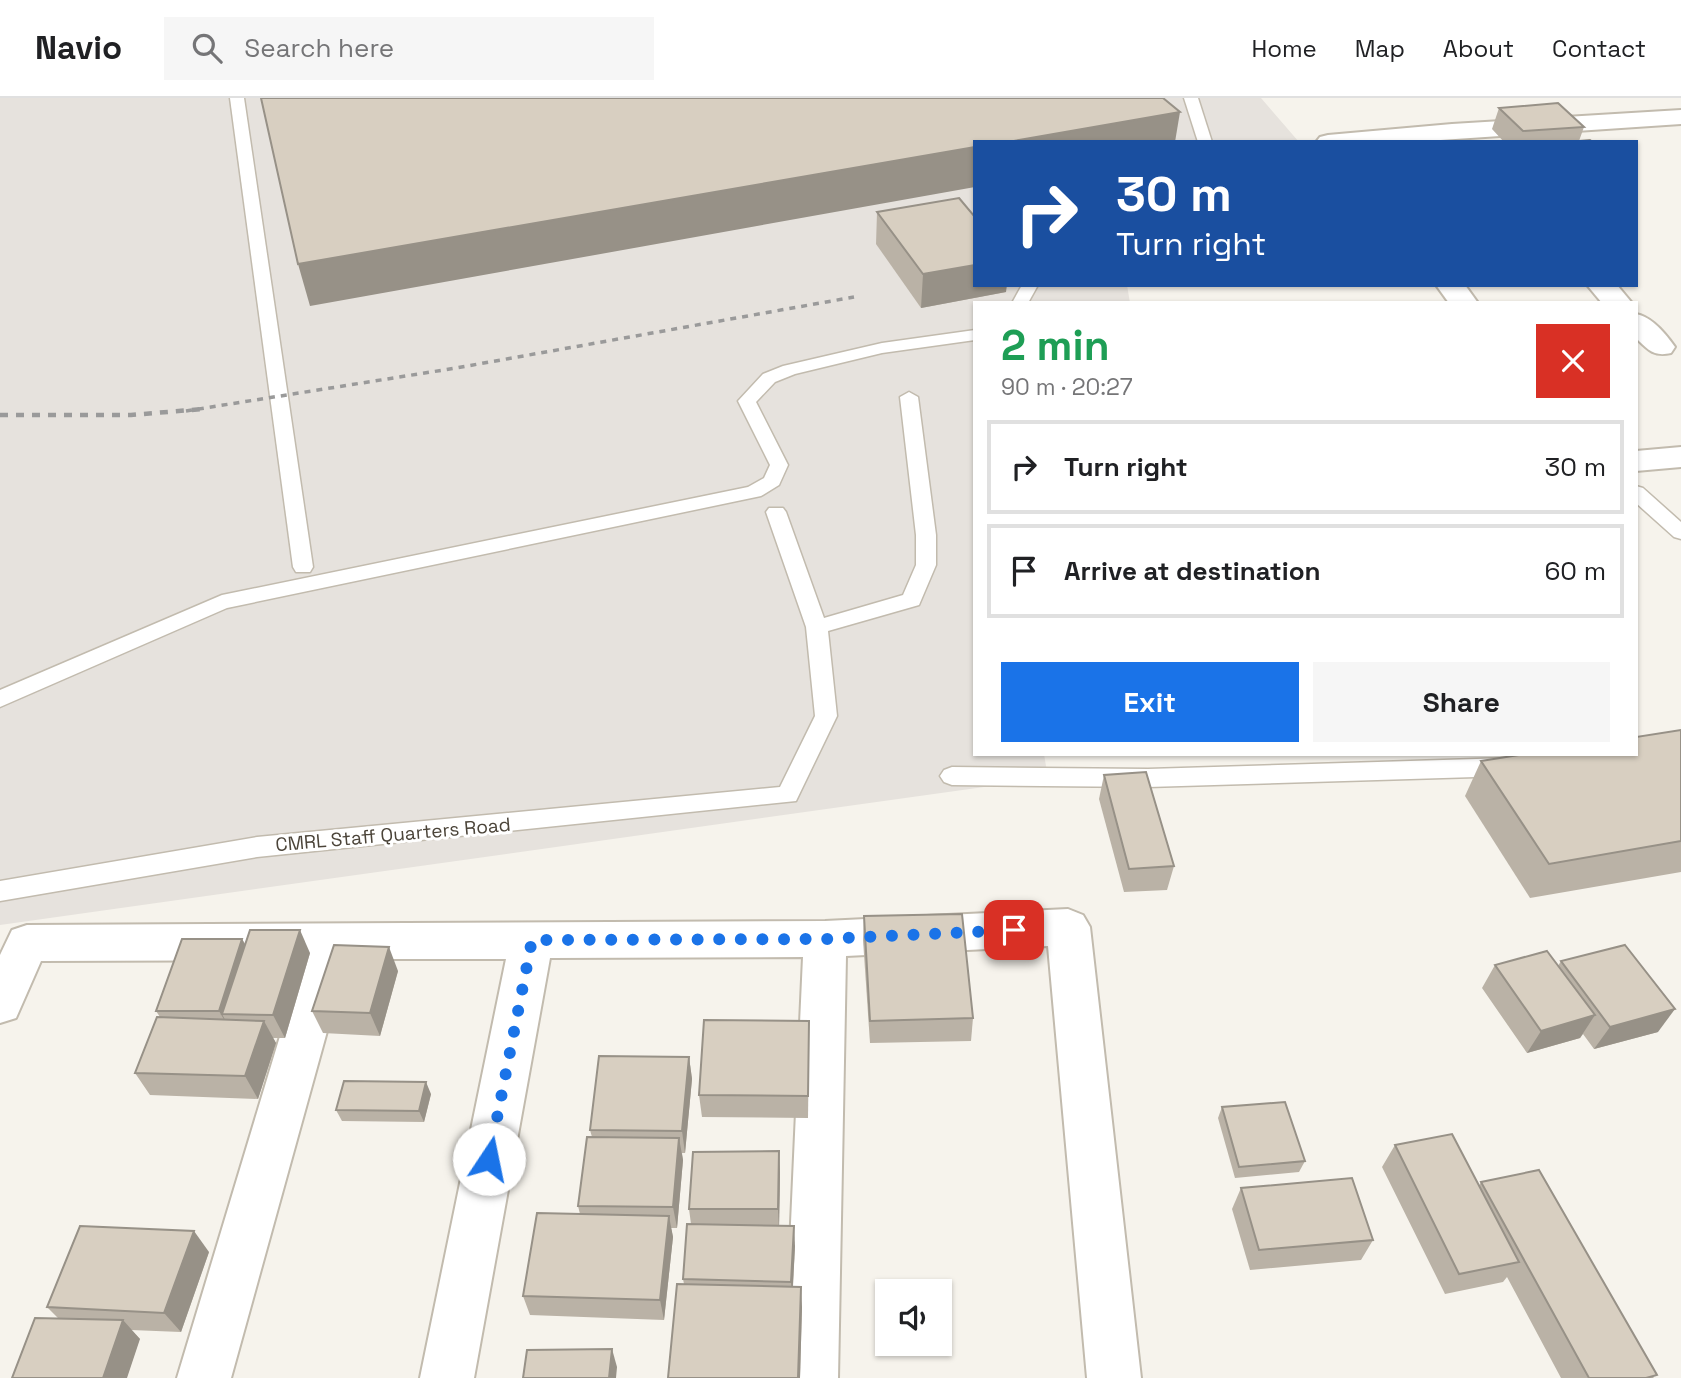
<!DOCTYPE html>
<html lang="en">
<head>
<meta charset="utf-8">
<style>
	:root { --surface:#fff; --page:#f6f6f6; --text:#202124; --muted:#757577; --line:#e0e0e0; --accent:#1a73e8 }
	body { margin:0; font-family:"Space Grotesk",sans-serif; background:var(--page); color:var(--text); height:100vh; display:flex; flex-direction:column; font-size:26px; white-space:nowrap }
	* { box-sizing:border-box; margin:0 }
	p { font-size:23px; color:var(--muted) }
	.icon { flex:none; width:38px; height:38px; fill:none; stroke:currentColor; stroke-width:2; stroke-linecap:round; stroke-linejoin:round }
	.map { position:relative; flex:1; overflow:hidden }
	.sheet { position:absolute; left:973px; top:203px; width:665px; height:455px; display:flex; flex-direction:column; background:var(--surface); border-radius:0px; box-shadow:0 2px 5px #0004 }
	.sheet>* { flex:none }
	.top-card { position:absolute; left:973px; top:42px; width:665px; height:147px; border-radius:0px; box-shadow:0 2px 5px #0004; background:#1a4fa0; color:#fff; overflow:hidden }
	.buttons { position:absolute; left:875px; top:1181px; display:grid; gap:14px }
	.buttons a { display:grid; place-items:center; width:77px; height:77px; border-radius:0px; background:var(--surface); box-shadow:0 2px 5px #0004; font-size:35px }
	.pin { position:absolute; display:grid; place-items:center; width:60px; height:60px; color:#fff; margin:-30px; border-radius:14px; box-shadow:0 4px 10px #0006 }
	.me { position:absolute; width:77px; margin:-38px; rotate:11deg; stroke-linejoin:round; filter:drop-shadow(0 0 5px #0008) }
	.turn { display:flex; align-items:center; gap:24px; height:147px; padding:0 28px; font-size:32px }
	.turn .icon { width:91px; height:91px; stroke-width:2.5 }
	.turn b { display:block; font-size:49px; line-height:60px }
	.round { display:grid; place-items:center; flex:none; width:74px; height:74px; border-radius:0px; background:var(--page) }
	.summary { display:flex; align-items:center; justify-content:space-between; height:119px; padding:0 28px }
	h1 { font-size:42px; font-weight:600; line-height:52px; color:#1e9e55 }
	.action { display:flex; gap:14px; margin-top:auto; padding:14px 28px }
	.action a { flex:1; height:80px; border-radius:0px; background:var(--accent); color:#fff; font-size:28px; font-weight:600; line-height:80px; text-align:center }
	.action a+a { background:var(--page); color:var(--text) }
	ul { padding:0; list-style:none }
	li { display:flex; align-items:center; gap:21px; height:94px; margin:0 14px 10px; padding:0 14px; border:4px solid var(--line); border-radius:0px }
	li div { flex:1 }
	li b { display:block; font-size:26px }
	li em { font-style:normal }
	header { display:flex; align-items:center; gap:42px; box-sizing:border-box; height:98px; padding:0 35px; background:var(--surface); border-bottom:2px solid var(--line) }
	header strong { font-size:33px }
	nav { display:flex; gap:38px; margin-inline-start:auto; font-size:24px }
	.search { width:490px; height:63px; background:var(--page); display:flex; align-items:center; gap:18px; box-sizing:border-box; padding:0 24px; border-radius:0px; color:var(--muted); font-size:26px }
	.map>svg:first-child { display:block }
	.industrial { fill:#e6e2dd }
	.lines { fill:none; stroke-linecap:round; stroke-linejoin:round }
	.service-casing { stroke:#c2bbae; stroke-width:3 }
	.minor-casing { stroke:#c2bbae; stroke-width:4 }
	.service { fill:#fff; fill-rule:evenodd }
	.minor { fill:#fff; fill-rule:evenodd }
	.rail-far1 { stroke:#9a9a9a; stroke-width:3.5; stroke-dasharray:6 6; stroke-linecap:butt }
	.rail { stroke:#9a9a9a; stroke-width:4.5; stroke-dasharray:8 8; stroke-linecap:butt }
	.wall { fill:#bab2a6 }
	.shaded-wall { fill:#979187 }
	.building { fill:#d8cfc1; stroke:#979187; stroke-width:2 }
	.route { stroke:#1a73e8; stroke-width:12; stroke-dasharray:0 21.6 }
	.labels { text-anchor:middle; stroke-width:6; stroke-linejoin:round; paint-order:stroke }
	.street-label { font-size:19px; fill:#4b4439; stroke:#fff }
</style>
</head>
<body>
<header>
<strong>Navio</strong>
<div class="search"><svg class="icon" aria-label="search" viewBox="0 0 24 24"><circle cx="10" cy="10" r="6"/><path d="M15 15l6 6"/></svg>Search here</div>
<nav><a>Home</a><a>Map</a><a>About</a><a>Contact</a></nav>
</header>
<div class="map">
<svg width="1681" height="1280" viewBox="0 0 1681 1280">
	<rect width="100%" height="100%" fill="#f6f3ec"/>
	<path class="industrial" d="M0,0h1261l38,44h-324v143h152l3,18h-155v451h69l4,24 -1048,147z"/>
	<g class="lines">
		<defs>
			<g id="service">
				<path d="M230,0h14l69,469 -3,5h-14l-3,-5z"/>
				<path d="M1184,0h14l14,44h-14z"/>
				<path d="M1022,187h16l-10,18h-16z"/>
				<path d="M975,232v10l-93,13 -87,21 -20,8 -19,20 32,63 -9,20 -18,11 -534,112 -227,99v-17l222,-95 526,-108 16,-9 6,-13 -32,-64 25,-27 20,-8 99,-23z"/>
				<path d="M909,294l9,5 18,138v30l-17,40 -91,26 9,85 -41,85 -539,56 -257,44v-20l257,-44 523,-50 35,-71 -9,-89 -40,-115 3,-4h14l3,4 38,106 79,-23 13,-30v-30l-16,-138z"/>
				<path d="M1636,388l7,2 38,34v17l-7,-2 -38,-34z"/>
				<path d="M1509,660l8,3 4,6 -4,6 -8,3 -361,11 -196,-2 -8,-3 -4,-6 4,-6 8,-3 196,2z"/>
			</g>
			<g id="minor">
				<path d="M1681,12v14l-270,18h-95l4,-5 8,-2 124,-11z"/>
				<path d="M1436,187h29l13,18h-29z"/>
				<path d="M1587,187h30l15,18h-30z"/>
				<path d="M1636,216c16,3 30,20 39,33l-4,6c-17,4 -23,-3 -35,-15z"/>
				<path d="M1681,349v20l-45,4v-20z"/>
				<path d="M1068,811l15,6 7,12 51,451h-54l-39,-432 -202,10 -8,422h-54l19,-421 -253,1 -76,420h-54l86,-419h-159l-116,419h-54l126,-418 -262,1 -25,57 -16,5v-68l12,-25 15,-5 798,-4z"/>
			</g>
		</defs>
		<use href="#service" class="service-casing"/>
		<use href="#minor" class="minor-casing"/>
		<use href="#service" class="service"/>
		<use href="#minor" class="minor"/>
		<path class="rail-far1" d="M186,313l270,-43 398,-71"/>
		<path class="rail" d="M0,317h131l72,-6"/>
	</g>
	<g class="wall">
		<path d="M1499,10l85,19 -5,14 14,1h-89l-12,-13z"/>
		<path d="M877,114l129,80 -85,16 -45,-64z"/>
		<path d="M1681,632v142l-151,26 -65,-102 16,-35z"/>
		<path d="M1104,677l70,91 -7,24 -43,2 -25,-93z"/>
		<path d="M864,818l109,102 -2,23 -101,2 -7,-103z"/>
		<path d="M242,841l4,6 64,8 -25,85h-12l3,5 -18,56 -108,-4 -15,-22 25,-56 -4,-6z"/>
		<path d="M1561,863l97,71 -64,17 -11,-15 -3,4 -53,15 -45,-65 13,-23 63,1z"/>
		<path d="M398,873l-18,65 -57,-3 -11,-22z"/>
		<path d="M809,946l-1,74 -106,-1 -3,-22z"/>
		<path d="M689,959l3,22 -7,74h-3l1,7 -6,68h-6l2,9 -9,83 -134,-5 -7,-19 57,-82 -2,-8 14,-69 -2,-7z"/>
		<path d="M431,996l-7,28 -82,-1 -6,-11z"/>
		<path d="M1222,1009l83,54 -6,11 -64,6 -17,-60z"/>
		<path d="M1395,1047l84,41 2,-4 173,196h-93l-54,-101 -4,5 -58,12 -63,-127z"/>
		<path d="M779,1053l1,22 -1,53 16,20 -2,41 9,20 -2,71h-132l16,-94 -1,-5 8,-55 -2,-15z"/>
		<path d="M1241,1090l132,52 -12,20 -111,10 -18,-61z"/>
		<path d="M209,1154l-28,80 -50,-2 9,9 -81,-20 -12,-12z"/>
	</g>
	<g class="shaded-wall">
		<path d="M1180,14l-5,30h-167z"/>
		<path d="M975,49v40l-665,119 -12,-42z"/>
		<path d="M975,167v20h32l-1,7 -85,16 2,-34z"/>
		<path d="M300,832l10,23 -25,85 -12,-23z"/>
		<path d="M242,841l12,23 -32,52 10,19 -13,-22z"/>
		<path d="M389,849l9,24 -18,65 -10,-23z"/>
		<path d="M1675,911l-17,23 -64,17 16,-22z"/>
		<path d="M1595,917l-15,23 -53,15 14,-22z"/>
		<path d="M264,923l12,22 -18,56 -13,-23z"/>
		<path d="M689,959l3,22 -7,74 -3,-22z"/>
		<path d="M426,984l5,12 -7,28 -5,-11z"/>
		<path d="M679,1040l4,22 -6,68 -4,-21z"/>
		<path d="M779,1053l1,22 -1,57 -1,-21z"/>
		<path d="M669,1118l4,21 -9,83 -4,-20z"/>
		<path d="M794,1128l1,20 -3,55 -1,-19z"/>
		<path d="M194,1133l15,21 -28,80 -17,-19z"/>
		<path d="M801,1189l1,20 -2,71h-2z"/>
		<path d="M123,1222l17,19 -13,39h-24z"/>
		<path d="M612,1251l5,18 -1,11h-7z"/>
	</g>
	<g class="building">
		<path d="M261,0h902l17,14 -172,30h-33v5l-677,117z"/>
		<path d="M1558,5l26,24 -61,4 -24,-23z"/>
		<path d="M1590,42l3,2h-25z"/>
		<path d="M959,100l16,19v48l-52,9 -46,-62z"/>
		<path d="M1681,632v111l-132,23 -68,-103 44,-7h111v-17z"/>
		<path d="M1146,674l28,94 -45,3 -25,-94z"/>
		<path d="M962,816l11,104 -103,3 -6,-105z"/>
		<path d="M250,832h50l-27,85 -51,-1z"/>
		<path d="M182,841h60l-23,72h-63z"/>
		<path d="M334,847l55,2 -19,66 -58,-2z"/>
		<path d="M1625,847l50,64 -65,18 -49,-66z"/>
		<path d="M1547,853l48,64 -54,16 -46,-66z"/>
		<path d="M157,919l107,4 -19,55 -110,-3z"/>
		<path d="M704,922l105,1 -1,75 -109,-1z"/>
		<path d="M599,958l90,1 -7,74 -92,-1z"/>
		<path d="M344,983l82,1 -7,29 -83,-1z"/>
		<path d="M1285,1004l20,59 -66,6 -17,-60z"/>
		<path d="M1452,1036l67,128 -60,12 -64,-129z"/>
		<path d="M587,1039l92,1 -6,69 -95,-1z"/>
		<path d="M779,1053l-1,58h-89l4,-57z"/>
		<path d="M1539,1072l118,205 -11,3h-57l-108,-196z"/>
		<path d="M1352,1080l21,62 -114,10 -18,-62z"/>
		<path d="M537,1115l132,3 -9,84 -137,-4z"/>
		<path d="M687,1126l107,2 -3,56 -108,-3z"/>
		<path d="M80,1128l114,5 -30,82 -117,-6z"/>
		<path d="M677,1186l124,3 -3,91h-130z"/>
		<path d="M35,1220l88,2 -20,58h-91z"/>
		<path d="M612,1251l-3,29h-86l4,-28z"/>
	</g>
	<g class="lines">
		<path class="route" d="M489,1061l43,-219 293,-1 189,-9"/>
	</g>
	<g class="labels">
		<g class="street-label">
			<text transform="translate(393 736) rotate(-5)" y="7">CMRL Staff Quarters Road</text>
		</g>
	</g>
</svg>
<div class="buttons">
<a><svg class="icon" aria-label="sound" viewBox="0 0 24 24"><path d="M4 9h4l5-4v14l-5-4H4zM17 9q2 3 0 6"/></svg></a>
</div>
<div class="pin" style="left:1014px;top:832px;background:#d93025"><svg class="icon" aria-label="arrive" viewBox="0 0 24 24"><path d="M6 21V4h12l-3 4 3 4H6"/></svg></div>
<svg class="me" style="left:489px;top:1061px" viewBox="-20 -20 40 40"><circle r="19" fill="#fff"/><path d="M0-13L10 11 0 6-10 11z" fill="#1a73e8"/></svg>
<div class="top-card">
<div class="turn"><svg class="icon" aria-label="right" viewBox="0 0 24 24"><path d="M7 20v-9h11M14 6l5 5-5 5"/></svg><div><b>30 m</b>Turn right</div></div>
</div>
<section class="sheet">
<div class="summary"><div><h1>2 min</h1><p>90 m · 20:27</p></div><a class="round" style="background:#d93025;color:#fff"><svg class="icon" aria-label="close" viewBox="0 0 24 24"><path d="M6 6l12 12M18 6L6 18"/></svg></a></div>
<ul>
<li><svg class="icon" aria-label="right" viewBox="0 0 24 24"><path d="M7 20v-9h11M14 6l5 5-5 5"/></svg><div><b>Turn right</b></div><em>30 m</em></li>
<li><svg class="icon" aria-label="arrive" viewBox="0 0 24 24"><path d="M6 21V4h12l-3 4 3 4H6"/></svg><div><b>Arrive at destination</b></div><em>60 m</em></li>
</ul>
<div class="action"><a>Exit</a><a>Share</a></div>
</section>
</div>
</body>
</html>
